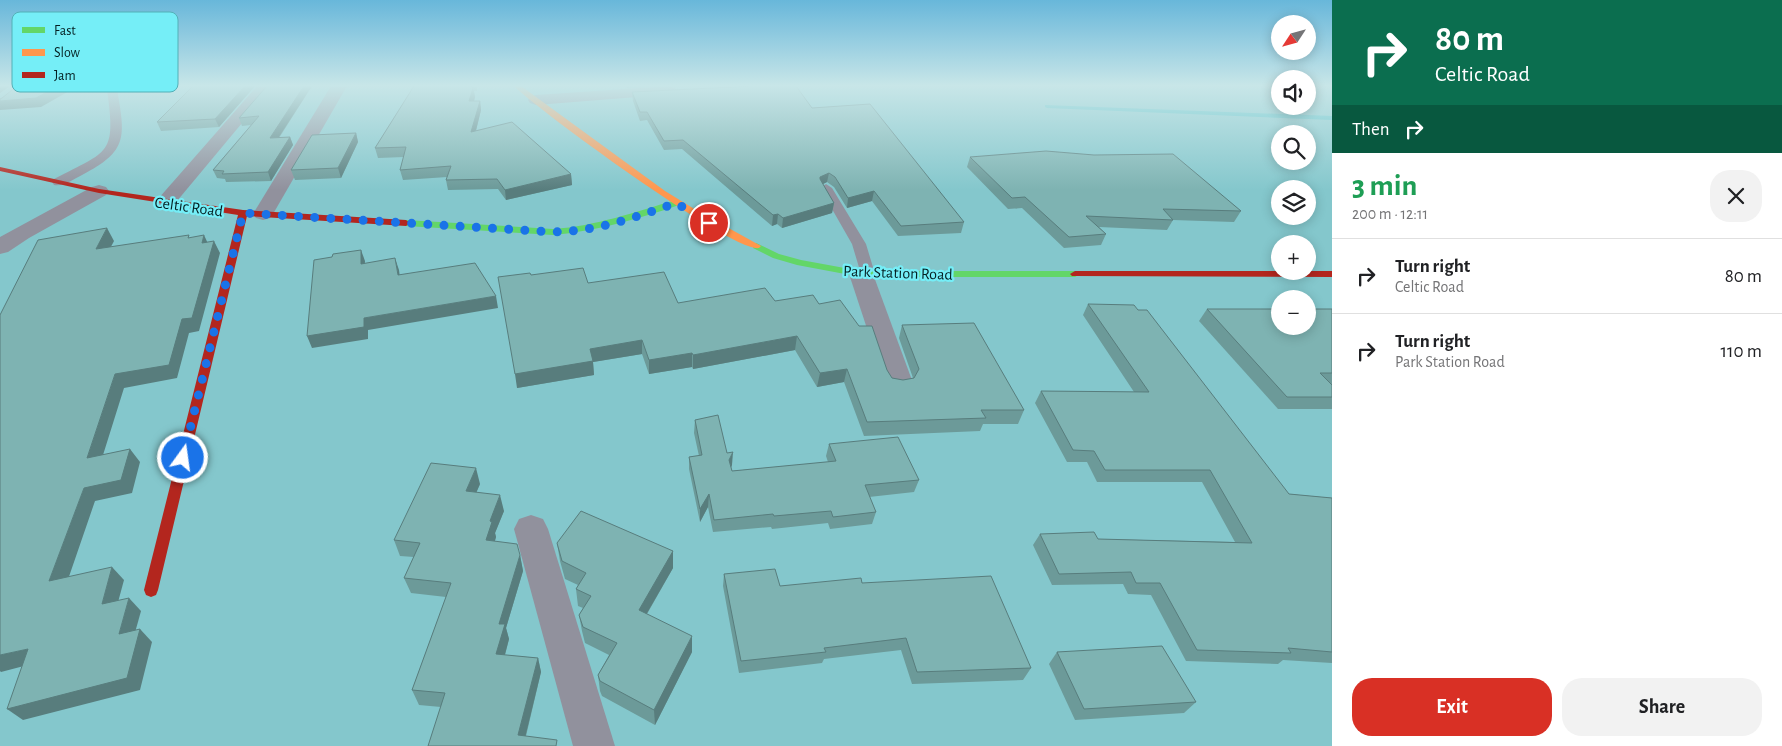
<!DOCTYPE html>
<html lang="en">
<head>
<meta charset="utf-8">
<style>
	:root { --surface:#fff; --page:#f2f2f2; --text:#202124; --muted:#757577; --line:#e0e0e0; --accent:#d93025 }
	body { margin:0; font-family:"Alegreya Sans",sans-serif; background:var(--page); color:var(--text); height:100vh; display:flex; flex-direction:column; font-size:19px; white-space:nowrap }
	* { box-sizing:border-box; margin:0 }
	p { font-size:16px; color:var(--muted) }
	.icon { flex:none; width:28px; height:28px; fill:none; stroke:currentColor; stroke-width:2; stroke-linecap:round; stroke-linejoin:round }
	.map { position:relative; flex:1; overflow:hidden }
	.sheet { display:flex; flex-direction:column; background:var(--surface); width:450px }
	.sheet>* { flex:none }
	.hud { background:#0b6e4f; color:#fff; overflow:hidden }
	.needle { width:32px; rotate:234deg }
	.controls { position:absolute; left:1271px; top:15px; display:grid; gap:10px }
	.controls a { display:grid; place-items:center; width:45px; height:45px; border-radius:50%; background:var(--surface); box-shadow:0 2px 12px #0003; font-size:25px }
	.pin { position:absolute; display:grid; place-items:center; width:42px; height:42px; color:#fff; margin:-21px; border:2px solid #fff; border-radius:50%; box-shadow:0 1px 5px #0007 }
	.me { position:absolute; width:55px; margin:-28px; rotate:14deg; stroke-linejoin:round; filter:drop-shadow(0 0 4px #0008) }
	.turn { display:flex; align-items:center; gap:18px; height:105px; padding:0 20px; font-size:22px }
	.turn .icon { width:65px; height:65px; stroke-width:2.5 }
	.turn b { display:block; font-size:35px; line-height:42px }
	.then { display:flex; align-items:center; height:48px; padding:0 20px; background:#0003; gap:10px; font-size:19px }
	.round { display:grid; place-items:center; flex:none; width:52px; height:52px; border-radius:20px; background:var(--page) }
	.head { display:flex; align-items:center; justify-content:space-between; height:85px; padding:0 20px }
	h1 { font-size:30px; font-weight:700; line-height:38px; color:#1e9e55 }
	.primary-button { display:flex; gap:10px; margin-top:auto; padding:10px 20px }
	.primary-button a { flex:1; height:58px; border-radius:20px; background:var(--accent); color:#fff; font-size:20px; font-weight:700; line-height:58px; text-align:center }
	.primary-button a+a { background:var(--page); color:var(--text) }
	ul { padding:0; list-style:none }
	li { display:flex; align-items:center; gap:15px; height:75px; padding:0 20px; border-top:1px solid var(--line) }
	li div { flex:1 }
	li b { display:block; font-size:19px }
	li em { font-style:normal }
	main { display:flex; flex:1; min-height:0 }
	.map>svg:first-child { display:block }
	.lines { fill:none; stroke-linecap:round; stroke-linejoin:round }
	.stream { fill:#48bcc4; fill-rule:evenodd }
	.lane { fill:#91919d; fill-rule:evenodd }
	.street { fill:#91919d; fill-rule:evenodd }
	.fast { fill:#63d668; fill-rule:evenodd }
	.slow { fill:#ff974d; fill-rule:evenodd }
	.jam { fill:#b3261e; fill-rule:evenodd }
	.wall { fill:#6c9a99 }
	.shaded-wall { fill:#587d7d }
	.building { fill:#7eb3b2; stroke:#587d7d }
	.route { stroke:#1a73e8; stroke-width:9; stroke-dasharray:0 16.2 }
	.labels { text-anchor:middle; stroke-width:4.5; stroke-linejoin:round; paint-order:stroke }
	.far-street-label { font-size:16px; fill:#041f21; stroke:#75eef7 }
	.key { fill:#75eef7; stroke:#53b0b7; stroke-width:1 }
	.key-label { font-size:14px; fill:#041f21 }
</style>
</head>
<body>
<main>
<div class="map">
<svg width="1332" height="746" viewBox="0 0 1332 746">
	<rect width="100%" height="100%" fill="#84c7cc"/>
	<g class="lines">
		<path class="stream" d="M1045,105l287,11v4l-285,-12 -2,-1z"/>
		<g class="lane">
			<path d="M112,86l5,3c8,47 12,62 -35,86 -8,4 -19,12 -28,10l-2,-3 2,-3c56,-29 62,-24 53,-90z"/>
			<path d="M826,184l6,4 34,56 9,30 -2,3h-10l-2,-3 -9,-30 -32,-56z"/>
		</g>
		<g class="street">
			<path d="M257,86h16l-101,121 -7,2 -7,-2 -3,-4 3,-4z"/>
			<path d="M331,86h16l-74,128 -3,4 -7,2 -7,-2 -3,-4z"/>
			<path d="M669,86l6,2 2,3 -2,3 -139,11 -6,-2 -2,-3 2,-3 6,-2z"/>
			<path d="M99,185l7,2 3,4 -3,4 -77,43 -21,14 -8,2v-17l92,-50z"/>
			<path d="M861,267l8,2 4,5 40,109 -4,7 -10,2 -10,-2 -4,-7 -36,-109 4,-5z"/>
			<path d="M531,515l12,4 5,10 67,217h-42l-59,-217 5,-10z"/>
		</g>
		<g class="fast">
			<path d="M676,200l3,1v4c-41,14 -82,26 -126,30l-147,-9 -4,-3 4,-3 147,9c44,-3 81,-17 123,-29z"/>
			<path d="M756,243l23,11 22,6 60,11h214l5,3 -5,3h-214l-64,-12 -24,-7 -20,-10v-4z"/>
		</g>
		<path class="slow" d="M514,86h7l144,105 31,19 65,36 -2,2c-26,5 -220,-137 -245,-162z"/>
		<g class="jam">
			<path d="M0,167l99,22 144,21 163,10 4,3 -4,3 -159,-10 -89,374 -2,5 -5,2 -5,-2 -2,-5 94,-375 -139,-22 -99,-22z"/>
			<path d="M1075,271h257v6l-260,-1 -2,-2z"/>
		</g>
	</g>
	<g class="wall">
		<path d="M255,86l-36,41 -58,4 -4,-9z"/>
		<path d="M312,86l-33,52 11,-1 3,8 -22,36 -45,1 -1,-3 -8,-1 -4,-8 38,-45 -9,1 -3,-8z"/>
		<path d="M414,86h63v5h-3l1,6 -1,4h6l1,9 -5,21 95,43 1,11 -66,15 -8,-11 -50,1 -2,-10 1,-3 -44,3 -3,-10 4,-13 -26,1 -3,-10z"/>
		<path d="M627,86h39l-39,2z"/>
		<path d="M632,92l180,16 152,114 -3,11 -63,3 -26,-35 -25,7 -13,-21 -7,-5 -4,2 11,19 -2,10 -50,15 -5,-4 -5,2 -90,-77 -18,1 -17,-30 -7,1 -7,-20z"/>
		<path d="M356,133l2,9 -17,36 -46,2 -4,-10z"/>
		<path d="M970,157l271,54 -7,11 -61,-2 -6,10 -68,-3 7,7 -5,11 -37,3 -42,-40 -14,1 -41,-42z"/>
		<path d="M531,275l57,8 90,20 97,-2 44,3 68,66 5,8 11,2 10,-2 -14,-40 3,-13 122,85 -6,14h-35l-3,7 -116,5 -20,-54 -27,5 -22,-37 -102,19 -1,-2 -43,7 -7,-20 -49,8 1,13 -77,13z"/>
		<path d="M1088,304l201,190 43,4v165l-49,-3 -5,4 -92,-3 -35,-66 -23,-1 -5,-10 -71,1 -19,-40 7,-11 58,5 137,3 -33,-60h-105l-10,-20h-20l-32,-59 6,-12 93,1 -51,-77z"/>
		<path d="M1207,309h125v100h-54l-79,-88z"/>
		<path d="M695,420l32,33 5,12 -1,3 1,3 96,-9 -2,-6 3,-12 90,36 -5,12 -45,5 7,15 -4,12 -42,5 -2,-6 -56,6 -1,-2 -58,5 -5,-25 -8,15 -11,-53v-12l10,-1 -5,-23z"/>
		<path d="M480,484l-4,9 28,18 -9,22 1,4 -1,4 25,14 3,16 -17,57 3,11 -4,16 33,3 3,14 -15,64 -98,10 13,-39 -22,-2 -7,-15 34,-93 -35,-4 -7,-15 10,-21 -14,-1 -6,-16z"/>
		<path d="M557,543l116,8v17l-26,46 45,38 -37,73 -53,-29 -2,-5 -2,-16 11,-20 -24,-12 -3,-12 -3,-16 4,-7 -5,-2 -2,-17 2,-4 -13,-6 -5,-18z"/>
		<path d="M724,574l56,12 82,-3 169,85 -8,12 -111,4 -11,-34 -77,9 -2,4 -83,10 -16,-87z"/>
		<path d="M1057,652l139,50 -12,11 -109,7 -26,-56z"/>
	</g>
	<g class="shaded-wall">
		<path d="M0,86h10l-10,7z"/>
		<path d="M58,86h20l-37,21 -41,3v-9z"/>
		<path d="M245,86h10l-36,41 -4,-8z"/>
		<path d="M304,86h8l-39,60 -3,-8z"/>
		<path d="M473,88l2,9 -4,14 -2,-10z"/>
		<path d="M480,101l1,9 -8,32 -2,-10z"/>
		<path d="M356,133l2,9 -17,36 -3,-10z"/>
		<path d="M290,137l3,8 -22,36 -3,-9z"/>
		<path d="M829,173l-2,9 -8,4 1,-9z"/>
		<path d="M571,174l1,11 -66,15 -1,-10z"/>
		<path d="M874,191l-2,10 -25,7 1,-10z"/>
		<path d="M834,203l-2,10 -50,15 1,-10z"/>
		<path d="M778,214l-1,10 -5,2 1,-11z"/>
		<path d="M107,228l7,13 -11,21 -7,-13z"/>
		<path d="M204,235l6,13 -8,-5z"/>
		<path d="M214,241l6,12 -21,78 -10,2 -12,45 -53,10 -26,83 -11,-13 28,-84 67,-55z"/>
		<path d="M361,250l4,11 -1,15 -3,-12z"/>
		<path d="M395,258l4,12 2,17 -3,-12z"/>
		<path d="M496,296l2,12 -130,22v9l-56,9 -5,-12 57,-18z"/>
		<path d="M797,336l-2,14 -102,19v-14z"/>
		<path d="M642,340v14l-49,8 1,13 -77,13 -2,-14 75,-25z"/>
		<path d="M692,353v14l-43,7v-14z"/>
		<path d="M847,369l-3,13 -27,5 3,-14z"/>
		<path d="M130,449l10,13 -8,31 -37,8 -32,93 -14,-13 35,-93z"/>
		<path d="M733,452l-1,13 -4,8 1,-13z"/>
		<path d="M476,468l4,16 -10,23 -4,-16z"/>
		<path d="M709,494l-1,13 -8,15v-13z"/>
		<path d="M500,495l4,16 -9,22 1,4 -6,18 -4,-15 4,-19z"/>
		<path d="M673,551v17l-34,59v-17z"/>
		<path d="M520,555l3,16 -17,57 3,11 -8,30 -5,-15 3,-30z"/>
		<path d="M112,567l12,13 -10,37 -12,-13z"/>
		<path d="M129,598l12,13 -10,36 -12,-13z"/>
		<path d="M140,629l12,13 -12,48 -117,30 -16,-11z"/>
		<path d="M692,636v16l-37,73 -1,-15z"/>
		<path d="M28,649l15,12 -42,11 -1,-1v-16z"/>
		<path d="M538,658l3,14 -18,74 -5,-11z"/>
	</g>
	<g class="building">
		<path d="M17,86h41l-22,12 -36,3v-2l2,-1z"/>
		<path d="M193,86h52l-30,33 -58,3z"/>
		<path d="M267,86h37l-34,52 20,-1 -22,35 -46,2 2,-3 -11,-1 46,-54 -20,2z"/>
		<path d="M414,86h57l2,2 -4,13h11l-9,31 41,-10 59,52 -66,16 -8,-11 -51,1 5,-14 -51,4 6,-23 -31,1z"/>
		<path d="M753,86h43l16,22 58,-4 94,118 -63,4 -27,-35 -26,7 -13,-21 -6,-4 -9,4v2l14,24 -51,15 -5,-4 -5,1 -90,-75 -19,1 -17,-29h-7l-8,-20z"/>
		<path d="M356,133l-18,35 -47,2 21,-35z"/>
		<path d="M1046,151l48,4 79,-1 68,57 -78,-2 10,11 -87,-4 20,18 -37,3 -44,-40 -13,1 -42,-41z"/>
		<path d="M107,228l-11,21 93,-14 -1,3 16,-3 -2,8 12,-2 -22,77 -10,1 -13,46 -54,9 -28,84 43,-9 -9,31 -37,8 -35,93 63,-14 -10,37 27,-6 -10,36 21,-5 -13,49 -120,31 21,-60 -28,6v-340l38,-75z"/>
		<path d="M361,250v14l34,-6 3,17 77,-12 21,33 -132,22v9l-57,9 7,-76 18,-3 1,-3z"/>
		<path d="M583,268l5,15 76,-11 14,31 87,-15 10,13 38,-6 6,9 21,-4 19,26h13l15,44 5,8 11,2 11,-2 5,-9 -17,-44 72,-2 50,87h-43l5,8 -119,4 -20,-53 -27,4 -23,-37 -104,19 -1,-2 -43,7 -7,-20 -52,9 3,12 -78,13 -17,-97 32,-4 1,2z"/>
		<path d="M1088,304l46,1 4,5h9l142,184 43,4v154l-44,-4 3,5 -94,-3 -37,-67h-24l-5,-11 -72,2 -19,-40 54,-2 4,7 154,4 -42,-73h-105l-11,-19 -21,-1 -32,-59 108,1z"/>
		<path d="M1207,309h73v17h28v-17h24v64h-12l12,12v12h-45z"/>
		<path d="M718,415l9,38 6,-1 -4,8 3,11 104,-10 -7,-17 69,-7 21,43 -54,5 11,27 -43,5 -2,-6 -57,5 -1,-2 -59,6 -5,-26 -9,15 -11,-52 13,-2 -7,-35z"/>
		<path d="M431,463l45,5 -10,23 34,4 -10,26 2,1 -6,18 31,4 3,11 -21,69h6l-9,30 42,4 -20,77 39,5 -1,6h-128l17,-53 -33,-3 39,-107 -47,-5 16,-35 -26,-3z"/>
		<path d="M581,511l92,40 -34,59 53,26 -38,74 -54,-29 -2,-6 19,-32 -34,-16 -4,-12 12,-19 -15,-7 10,-16 -24,-12 -5,-18z"/>
		<path d="M775,569l5,17 81,-8 1,5 129,-7 40,92 -114,4 -11,-34 -82,10 2,4 -85,9 -17,-87z"/>
		<path d="M1162,646l34,56 -112,7 -27,-57z"/>
	</g>
	<linearGradient id="sky" x2="0" y2="1"><stop stop-color="#68b7da"/><stop offset="0.45" stop-color="#c8e6e8"/><stop offset="1" stop-color="#c8e6e8" stop-opacity="0"/></linearGradient>
	<rect width="1332" height="190" fill="url(#sky)"/>
	<g class="lines">
		<path class="route" d="M183,458l60,-245 310,19c46,-1 80,-14 123,-29l33,20"/>
	</g>
	<g class="labels">
		<g class="far-street-label">
			<text transform="translate(189 206) rotate(8)" y="6">Celtic Road</text>
			<text transform="translate(898 272) rotate(2)" y="6">Park Station Road</text>
		</g>
	</g>
	<rect x="12" y="12" width="166" height="80" rx="8" class="key"/>
	<rect x="22" y="27" width="23" height="6" fill="#63d668"/>
	<rect x="22" y="49" width="23" height="7" fill="#ff974d"/>
	<rect x="22" y="72" width="23" height="6" fill="#b3261e"/>
	<g class="key-label">
		<text x="54" y="35">Fast</text>
		<text x="54" y="57">Slow</text>
		<text x="54" y="80">Jam</text>
	</g>
</svg>
<div class="controls">
<a><svg class="needle" viewBox="-14 -14 28 28"><path d="M0-13l5 13h-10z" fill="#e53935"/><path d="M0 13l5-13h-10z" fill="#757577"/></svg></a>
<a><svg class="icon" aria-label="sound" viewBox="0 0 24 24"><path d="M4 9h4l5-4v14l-5-4H4zM17 9q2 3 0 6"/></svg></a>
<a><svg class="icon" aria-label="search" viewBox="0 0 24 24"><circle cx="10" cy="10" r="6"/><path d="M15 15l6 6"/></svg></a>
<a><svg class="icon" aria-label="layers" viewBox="0 0 24 24"><path d="M12 4l9 5-9 5-9-5zM3 14l9 5 9-5"/></svg></a>
<a>+</a>
<a>−</a>
</div>
<div class="pin" style="left:709px;top:223px;background:#d93025"><svg class="icon" aria-label="arrive" viewBox="0 0 24 24"><path d="M6 21V4h12l-3 4 3 4H6"/></svg></div>
<svg class="me" style="left:183px;top:458px" viewBox="-20 -20 40 40"><circle r="17" fill="#1a73e8" stroke="#fff" stroke-width="3"/><path d="M0-11L8 9 0 5-8 9z" fill="#fff"/></svg>
</div>
<section class="sheet">
<div class="hud">
<div class="turn"><svg class="icon" aria-label="right" viewBox="0 0 24 24"><path d="M7 20v-9h11M14 6l5 5-5 5"/></svg><div><b>80 m</b>Celtic Road</div></div>
<div class="then">Then<svg class="icon" aria-label="right" viewBox="0 0 24 24"><path d="M7 20v-9h11M14 6l5 5-5 5"/></svg></div>
</div>
<div class="head"><div><h1>3 min</h1><p>200 m · 12:11</p></div><a class="round"><svg class="icon" aria-label="close" viewBox="0 0 24 24"><path d="M6 6l12 12M18 6L6 18"/></svg></a></div>
<ul>
<li><svg class="icon" aria-label="right" viewBox="0 0 24 24"><path d="M7 20v-9h11M14 6l5 5-5 5"/></svg><div><b>Turn right</b><p>Celtic Road</p></div><em>80 m</em></li>
<li><svg class="icon" aria-label="right" viewBox="0 0 24 24"><path d="M7 20v-9h11M14 6l5 5-5 5"/></svg><div><b>Turn right</b><p>Park Station Road</p></div><em>110 m</em></li>
</ul>
<div class="primary-button"><a>Exit</a><a>Share</a></div>
</section>
</main>
</body>
</html>
